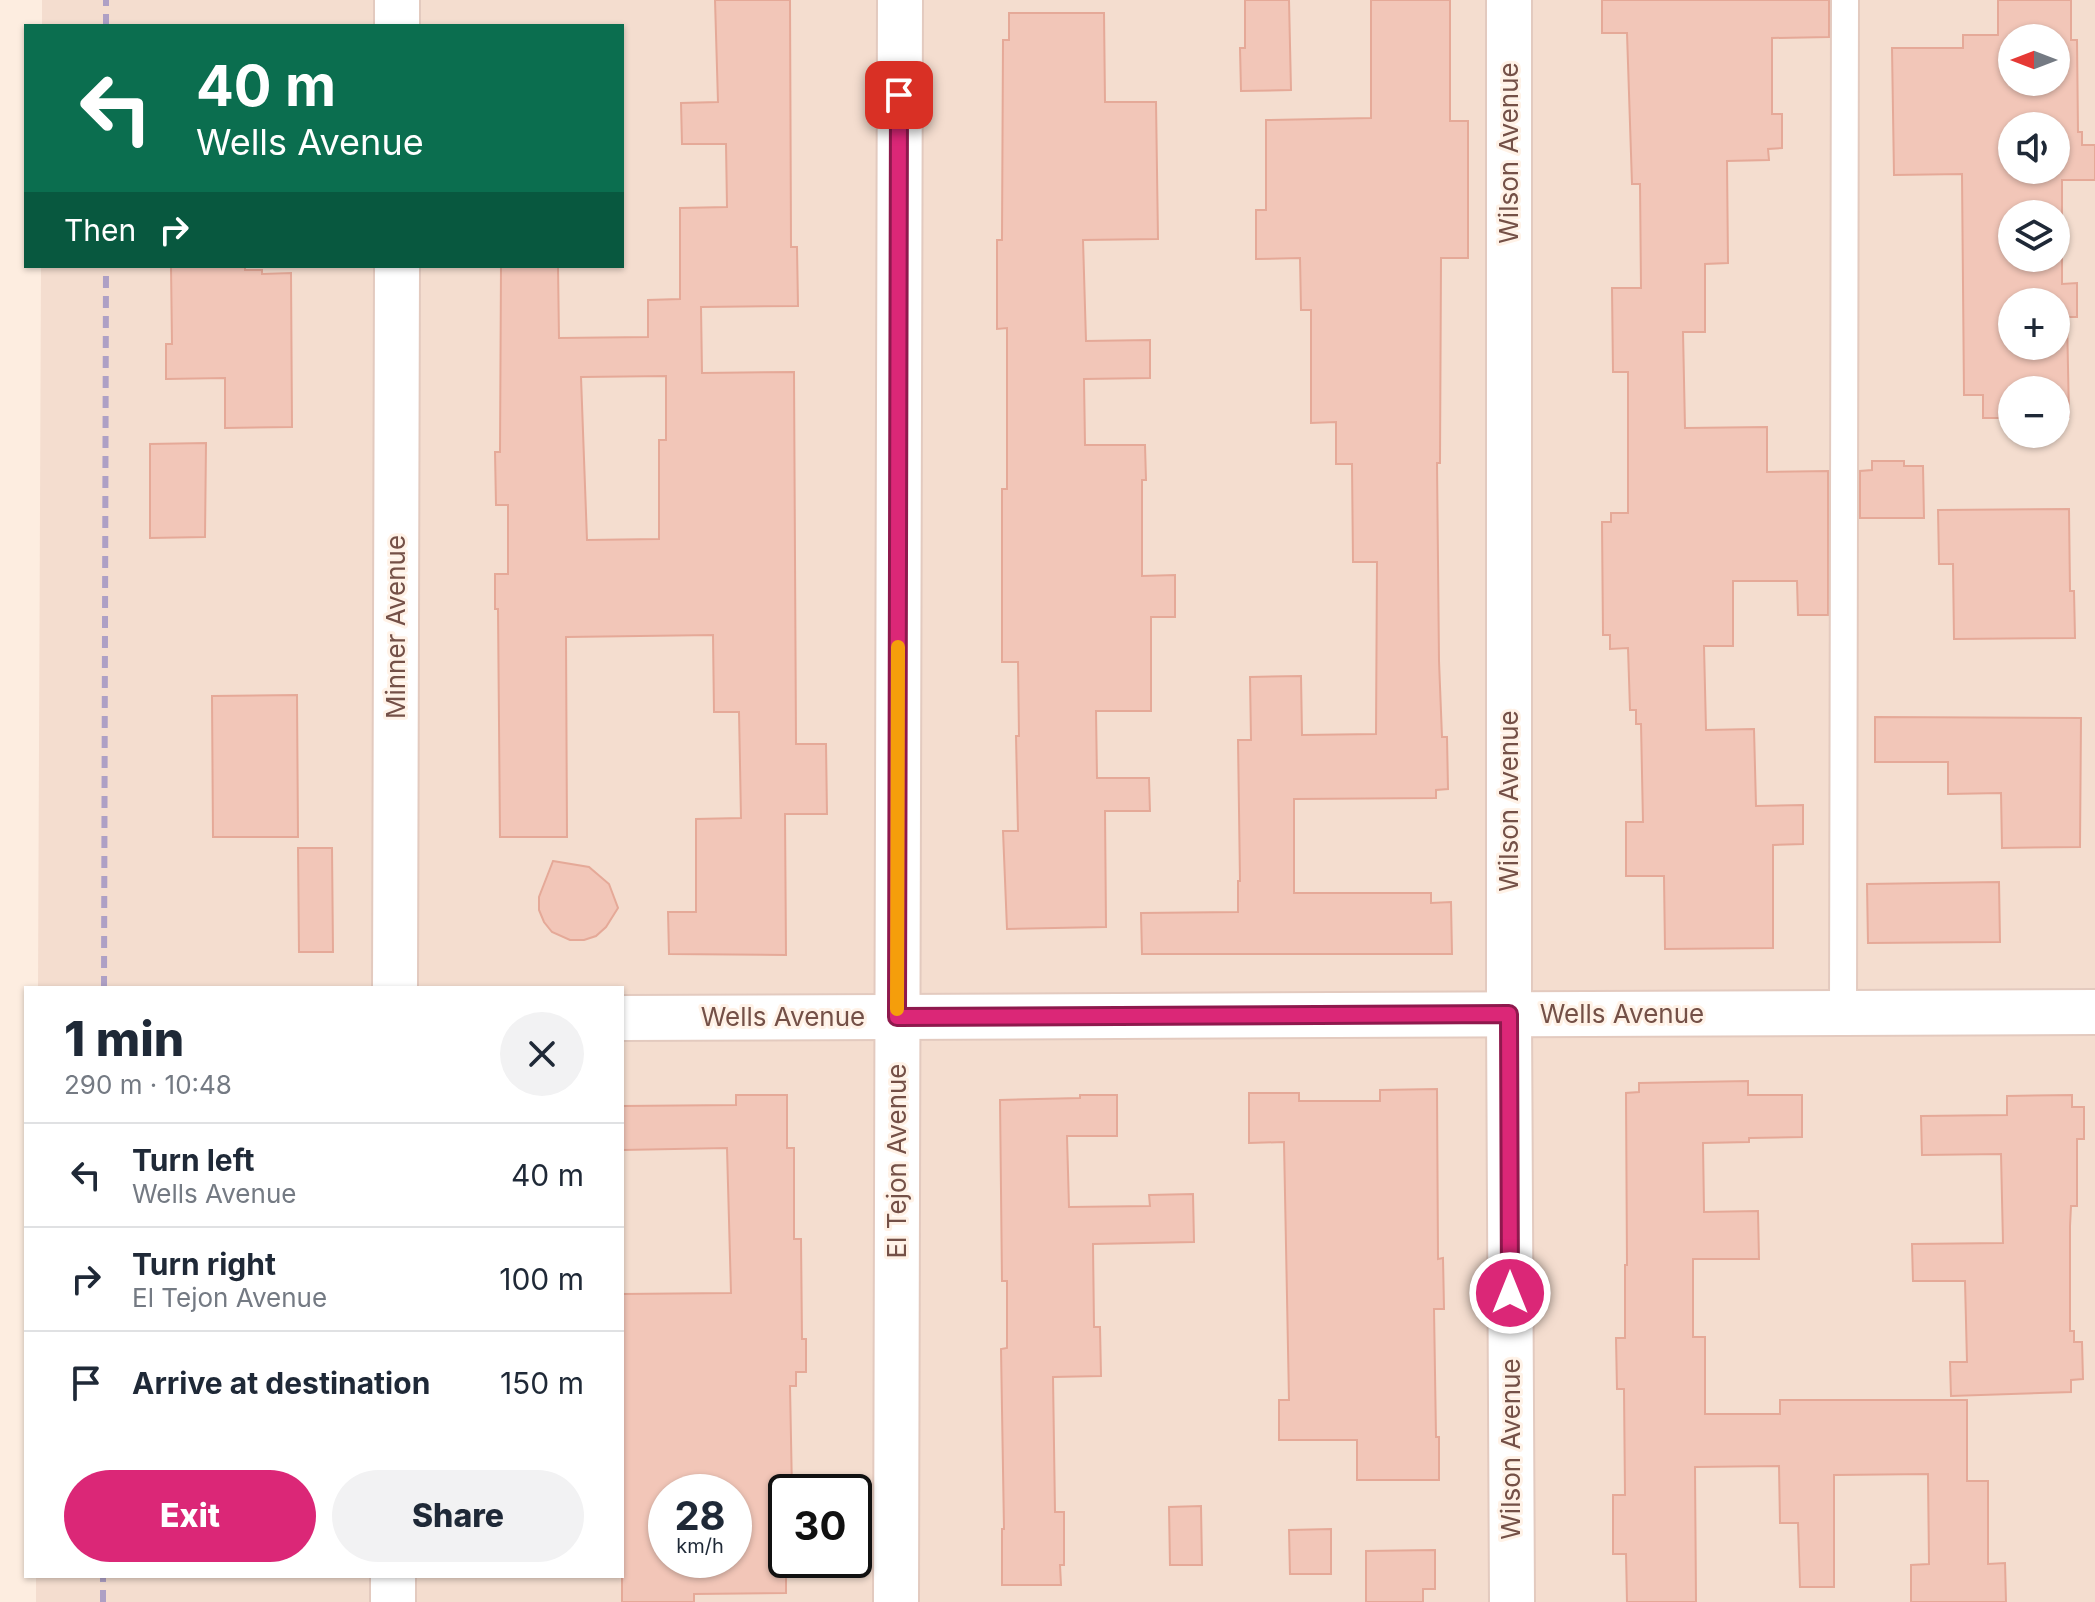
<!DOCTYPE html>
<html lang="en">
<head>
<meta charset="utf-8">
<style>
	:root { --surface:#fff; --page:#f2f2f3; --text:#1f2937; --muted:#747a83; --line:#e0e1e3; --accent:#db2777 }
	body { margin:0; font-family:Inter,sans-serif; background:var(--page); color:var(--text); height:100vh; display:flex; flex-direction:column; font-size:30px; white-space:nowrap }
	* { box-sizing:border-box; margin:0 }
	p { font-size:26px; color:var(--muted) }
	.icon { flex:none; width:44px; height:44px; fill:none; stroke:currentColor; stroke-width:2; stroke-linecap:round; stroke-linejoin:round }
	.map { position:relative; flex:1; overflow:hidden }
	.details { position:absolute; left:24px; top:986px; width:600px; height:592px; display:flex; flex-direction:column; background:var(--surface); border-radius:0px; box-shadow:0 2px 6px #0004 }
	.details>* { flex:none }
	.banner { position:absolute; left:24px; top:24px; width:600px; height:244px; border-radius:0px; box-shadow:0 2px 6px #0004; background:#0b6e4f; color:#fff; overflow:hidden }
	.needle { width:52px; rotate:270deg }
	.tools { position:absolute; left:1998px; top:24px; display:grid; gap:16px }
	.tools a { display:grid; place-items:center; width:72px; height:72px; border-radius:50%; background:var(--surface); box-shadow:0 2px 6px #0004; font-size:40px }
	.speed { position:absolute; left:648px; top:1474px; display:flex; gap:16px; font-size:40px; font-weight:700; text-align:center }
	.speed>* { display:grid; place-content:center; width:104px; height:104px; border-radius:50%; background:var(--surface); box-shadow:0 2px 6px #0004; line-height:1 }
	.speed small { font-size:20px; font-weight:400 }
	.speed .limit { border:4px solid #111; border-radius:12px; background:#fff; color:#111 }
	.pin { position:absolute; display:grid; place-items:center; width:68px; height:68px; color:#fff; margin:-34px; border-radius:16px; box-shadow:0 4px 12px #0006 }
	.me { position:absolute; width:88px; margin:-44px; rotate:0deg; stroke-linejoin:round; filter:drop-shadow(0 0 6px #0008) }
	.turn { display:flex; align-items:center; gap:28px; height:168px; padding:0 40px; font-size:36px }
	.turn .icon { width:104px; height:104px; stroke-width:2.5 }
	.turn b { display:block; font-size:56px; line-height:68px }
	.then { display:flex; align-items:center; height:76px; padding:0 40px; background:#0003; gap:16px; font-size:30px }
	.round { display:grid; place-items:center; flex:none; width:84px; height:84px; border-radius:42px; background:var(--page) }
	.head { display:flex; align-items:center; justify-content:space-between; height:136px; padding:0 40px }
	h1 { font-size:48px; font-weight:800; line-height:60px }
	.action { display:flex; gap:16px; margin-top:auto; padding:16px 40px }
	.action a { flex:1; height:92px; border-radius:48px; background:var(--accent); color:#fff; font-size:32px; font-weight:800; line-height:92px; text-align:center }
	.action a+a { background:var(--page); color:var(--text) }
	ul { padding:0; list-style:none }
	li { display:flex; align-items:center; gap:24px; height:104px; padding:0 40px; border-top:2px solid var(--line) }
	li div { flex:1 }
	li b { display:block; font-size:30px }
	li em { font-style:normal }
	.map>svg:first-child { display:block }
	.residential { fill:#f4ddcf; fill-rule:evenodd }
	.building { fill:#f2c6b8; stroke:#e5a998; stroke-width:2; fill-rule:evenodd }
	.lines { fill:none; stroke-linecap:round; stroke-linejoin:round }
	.service-casing { stroke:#e3cabf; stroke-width:30 }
	.minor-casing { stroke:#e3cabf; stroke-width:48 }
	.service { stroke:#fff; stroke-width:26 }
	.minor { stroke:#fff; stroke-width:44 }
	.rail { stroke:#aea0c5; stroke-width:6; stroke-dasharray:12 8; stroke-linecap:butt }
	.route-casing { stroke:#8e194d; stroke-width:20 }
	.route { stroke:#db2777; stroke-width:14 }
	.slow { stroke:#f59e0b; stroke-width:14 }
	.labels { text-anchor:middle; stroke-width:6; stroke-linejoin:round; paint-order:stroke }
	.street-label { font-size:26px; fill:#745047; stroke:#fff2e7 }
</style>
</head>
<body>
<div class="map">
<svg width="2095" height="1602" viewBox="0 0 2095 1602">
	<rect width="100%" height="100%" fill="#fdede0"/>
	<path class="residential" d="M42,0h2053v1602h-2059v-26h586v-588h-584l3,-722h581v-240h-580zM2012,38h44v44h-44zM2012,126h44v44h-44zM2012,214h44v44h-44zM2012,302h44v44h-44zM2012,390h44v44h-44zM666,1492h68v68h-68zM786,1492h68v68h-68z"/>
	<g class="building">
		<path d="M715,0h75l1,247h6l1,59 -97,1 1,66 92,-1 2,372h30l1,70h-42l1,141 -117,-1 -1,-42h28v-93l45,-1 -2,-106h-25l-1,-77 -147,2 1,200h-67l-2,-228h-3v-35h13v-69h-12l-1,-53h5l1,-186h57l1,72 89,-1v-37l32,-1v-91l47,-1 -1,-63h-44l-1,-41 37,-1zM666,376v64h-7v99l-72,1 -6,-163z"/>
		<path d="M1245,0h44l2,90 -50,1 -1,-43h5z"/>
		<path d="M1371,0h79v121h18v137h-27l-1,205h-3l2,198 3,76h5l1,52 -12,1v8l-142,1v94h137v10l20,-1 1,52h-310l-1,-41 97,-1v-31h2l-2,-141h13l-1,-63 51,-1 1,59 74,-1 1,-172h-24l-1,-98h-16v-42l-25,1v-113h-10l-1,-52 -44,1v-49h10v-90l105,-2z"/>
		<path d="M1602,0h227v37l-57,1v76h10v34l-14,1 1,11 -42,1 1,102 -23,1v68h-22l2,96 82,-1v45l61,-1v144h-30l-1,-34h-64v65h-29l2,84 48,-1 2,77 47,-1v39l-30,1v103l-108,1 -1,-73h-38v-54h17l-2,-98h-5v-14h-6l-2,-62 -18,1v-14h-7l-1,-113h9v-9h17v-141h-15l-1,-84h29l-1,-104h-8l-5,-151h-25z"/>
		<path d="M1998,0h73v40h6l1,92h4v13h13v35h-33v104l15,-1v34h-10l2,100h-13v-27h-44v28h-29v-23h-19l-2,-221 -68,1 -2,-127h71v-13h35zM2012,38h44v44h-44zM2012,126h44v44h-44zM2012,214h44v44h-44zM2012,302h44v44h-44z"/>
		<path d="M1009,13h95l1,89h51l2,137 -75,1 3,101 64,-1v38l-66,1 1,66h60l1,35h-4v96l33,-1v42h-24v94h-55l1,67h52l1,33h-45l1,116 -99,2 -4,-98h15l-2,-95h3l-1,-74h-16v-173h5v-161l-10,1v-89h5l1,-200h6z"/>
		<path d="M171,266h74v4h17v4l29,-1 1,154 -67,1v-50l-59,1v-35h6z"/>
		<path d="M206,443l-1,94 -55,1v-94z"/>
		<path d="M1872,461h32v5h19l1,52h-64v-47l12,-1z"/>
		<path d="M2069,509l1,82h4l1,47 -121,1 -1,-75h-14l-1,-54z"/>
		<path d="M297,695l1,142h-85l-1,-141z"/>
		<path d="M1875,717l206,1 -1,129 -78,1 -1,-55 -53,1v-32h-73z"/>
		<path d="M298,848h34l1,104h-34z"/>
		<path d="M553,861l36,6 20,17 9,24 -12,19 -10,9 -12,4h-14l-18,-8 -8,-10 -5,-12v-13z"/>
		<path d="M1999,882l1,60 -132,1 -1,-59z"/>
		<path d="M1748,1081v14h54v42l-53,1v4l-46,1 1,69 54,-1 1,48h-66v78h12v77h75v-14h187v81h21v83l17,-1 1,39h-95v-37l18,-1 -1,-90 -94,1v112h-34l-2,-64h-18l-1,-57 -84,1 1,135h-69l-1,-48h-13v-59h12l-1,-106h-7l-1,-51h9v-73h2l-1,-172 13,-1v-9z"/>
		<path d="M1437,1089l1,170 5,-1 1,51h-10l2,128h3v43h-82v-40h-78v-40h10l-5,-258 -35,1v-50h50v8h81v-11z"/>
		<path d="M736,1095h51v53h7v91h7l1,100h4v33h-10v14h-6l2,105h-6v102l-92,1v8h-72v-308l109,-1 -4,-145 -105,2v-44l114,-1zM666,1492h68v68h-68z"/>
		<path d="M1080,1095h37v41h-50l2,71 81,-1 -1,-11 44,-1 1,48 -101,2 1,83h6l1,49 -48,1 2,135h9v53h-4l1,20h-59v-56h2l-3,-180 6,-1v-67h-5l-2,-181 80,-2z"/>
		<path d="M2072,1095v12h12v32h-7v67h-6l-1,20v105h4v11h8l1,37 -12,1v12l-120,4 -1,-34h17l-2,-81h-52l-1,-37 91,-1 -2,-89 -79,1 -1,-39 86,-1v-19z"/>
		<path d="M1201,1506l1,59h-32l-1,-58z"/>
		<path d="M1331,1529v45h-41l-1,-44z"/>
		<path d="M1435,1550v39h-12v13h-57v-51z"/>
	</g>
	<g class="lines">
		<defs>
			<path id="service" d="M1843,1013l2,-1013"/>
			<g id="minor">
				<path d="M1509,0v1014l3,588"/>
				<path d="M397,26v-26"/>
				<path d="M395,988l2,-722"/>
				<path d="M622,1018l1473,-6"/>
				<path d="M393,1602v-26"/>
				<path d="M896,1602l4,-1602"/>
			</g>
		</defs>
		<use href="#service" class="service-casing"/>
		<use href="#minor" class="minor-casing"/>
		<use href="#service" class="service"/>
		<use href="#minor" class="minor"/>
		<g class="rail">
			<path d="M106,26v-26"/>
			<path d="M104,988l2,-722"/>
			<path d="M103,1602v-26"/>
		</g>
	</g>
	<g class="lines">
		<defs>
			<path id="route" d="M899,95l-2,922 612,-3 1,279"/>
		</defs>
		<use href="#route" class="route-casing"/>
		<use href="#route" class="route"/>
		<path class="slow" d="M897,1009l1,-362"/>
	</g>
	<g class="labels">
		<g class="street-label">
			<text transform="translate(1509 153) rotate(-90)" y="9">Wilson Avenue</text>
			<text transform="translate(396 627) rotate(-90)" y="9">Minner Avenue</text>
			<text transform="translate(1509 801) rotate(-90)" y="9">Wilson Avenue</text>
			<text x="1622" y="1023">Wells Avenue</text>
			<text x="783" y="1026">Wells Avenue</text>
			<text transform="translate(897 1161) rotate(-90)" y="9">El Tejon Avenue</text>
			<text transform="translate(1511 1449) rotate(-90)" y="9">Wilson Avenue</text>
		</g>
	</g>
</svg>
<div class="tools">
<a><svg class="needle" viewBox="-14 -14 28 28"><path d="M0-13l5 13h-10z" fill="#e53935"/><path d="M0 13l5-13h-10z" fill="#747a83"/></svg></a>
<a><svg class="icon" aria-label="sound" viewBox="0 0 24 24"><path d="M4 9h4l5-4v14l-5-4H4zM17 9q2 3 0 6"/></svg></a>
<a><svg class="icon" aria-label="layers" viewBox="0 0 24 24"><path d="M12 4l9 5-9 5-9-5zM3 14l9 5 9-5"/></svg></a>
<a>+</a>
<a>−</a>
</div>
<div class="speed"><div>28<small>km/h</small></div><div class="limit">30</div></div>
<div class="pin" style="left:899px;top:95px;background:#d93025"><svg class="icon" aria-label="arrive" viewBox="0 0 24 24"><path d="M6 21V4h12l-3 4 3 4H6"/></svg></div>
<svg class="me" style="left:1510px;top:1293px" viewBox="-20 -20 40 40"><circle r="17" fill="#db2777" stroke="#fff" stroke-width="3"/><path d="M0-11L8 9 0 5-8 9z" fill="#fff"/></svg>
<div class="banner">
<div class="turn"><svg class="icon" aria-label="left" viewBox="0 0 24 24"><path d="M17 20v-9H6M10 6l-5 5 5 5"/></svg><div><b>40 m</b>Wells Avenue</div></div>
<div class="then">Then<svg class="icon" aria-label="right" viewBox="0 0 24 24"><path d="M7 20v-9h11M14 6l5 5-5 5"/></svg></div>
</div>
<section class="details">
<div class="head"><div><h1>1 min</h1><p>290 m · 10:48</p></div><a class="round"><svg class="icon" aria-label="close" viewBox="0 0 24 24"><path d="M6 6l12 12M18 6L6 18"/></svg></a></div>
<ul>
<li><svg class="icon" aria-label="left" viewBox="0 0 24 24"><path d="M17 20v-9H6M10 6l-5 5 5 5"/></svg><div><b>Turn left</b><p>Wells Avenue</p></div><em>40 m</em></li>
<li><svg class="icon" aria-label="right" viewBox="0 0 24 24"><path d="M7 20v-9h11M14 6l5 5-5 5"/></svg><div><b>Turn right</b><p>El Tejon Avenue</p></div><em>100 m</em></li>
<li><svg class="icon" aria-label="arrive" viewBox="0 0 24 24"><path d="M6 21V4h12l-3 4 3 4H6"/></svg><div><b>Arrive at destination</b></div><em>150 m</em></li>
</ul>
<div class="action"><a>Exit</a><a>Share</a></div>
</section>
</div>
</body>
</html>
